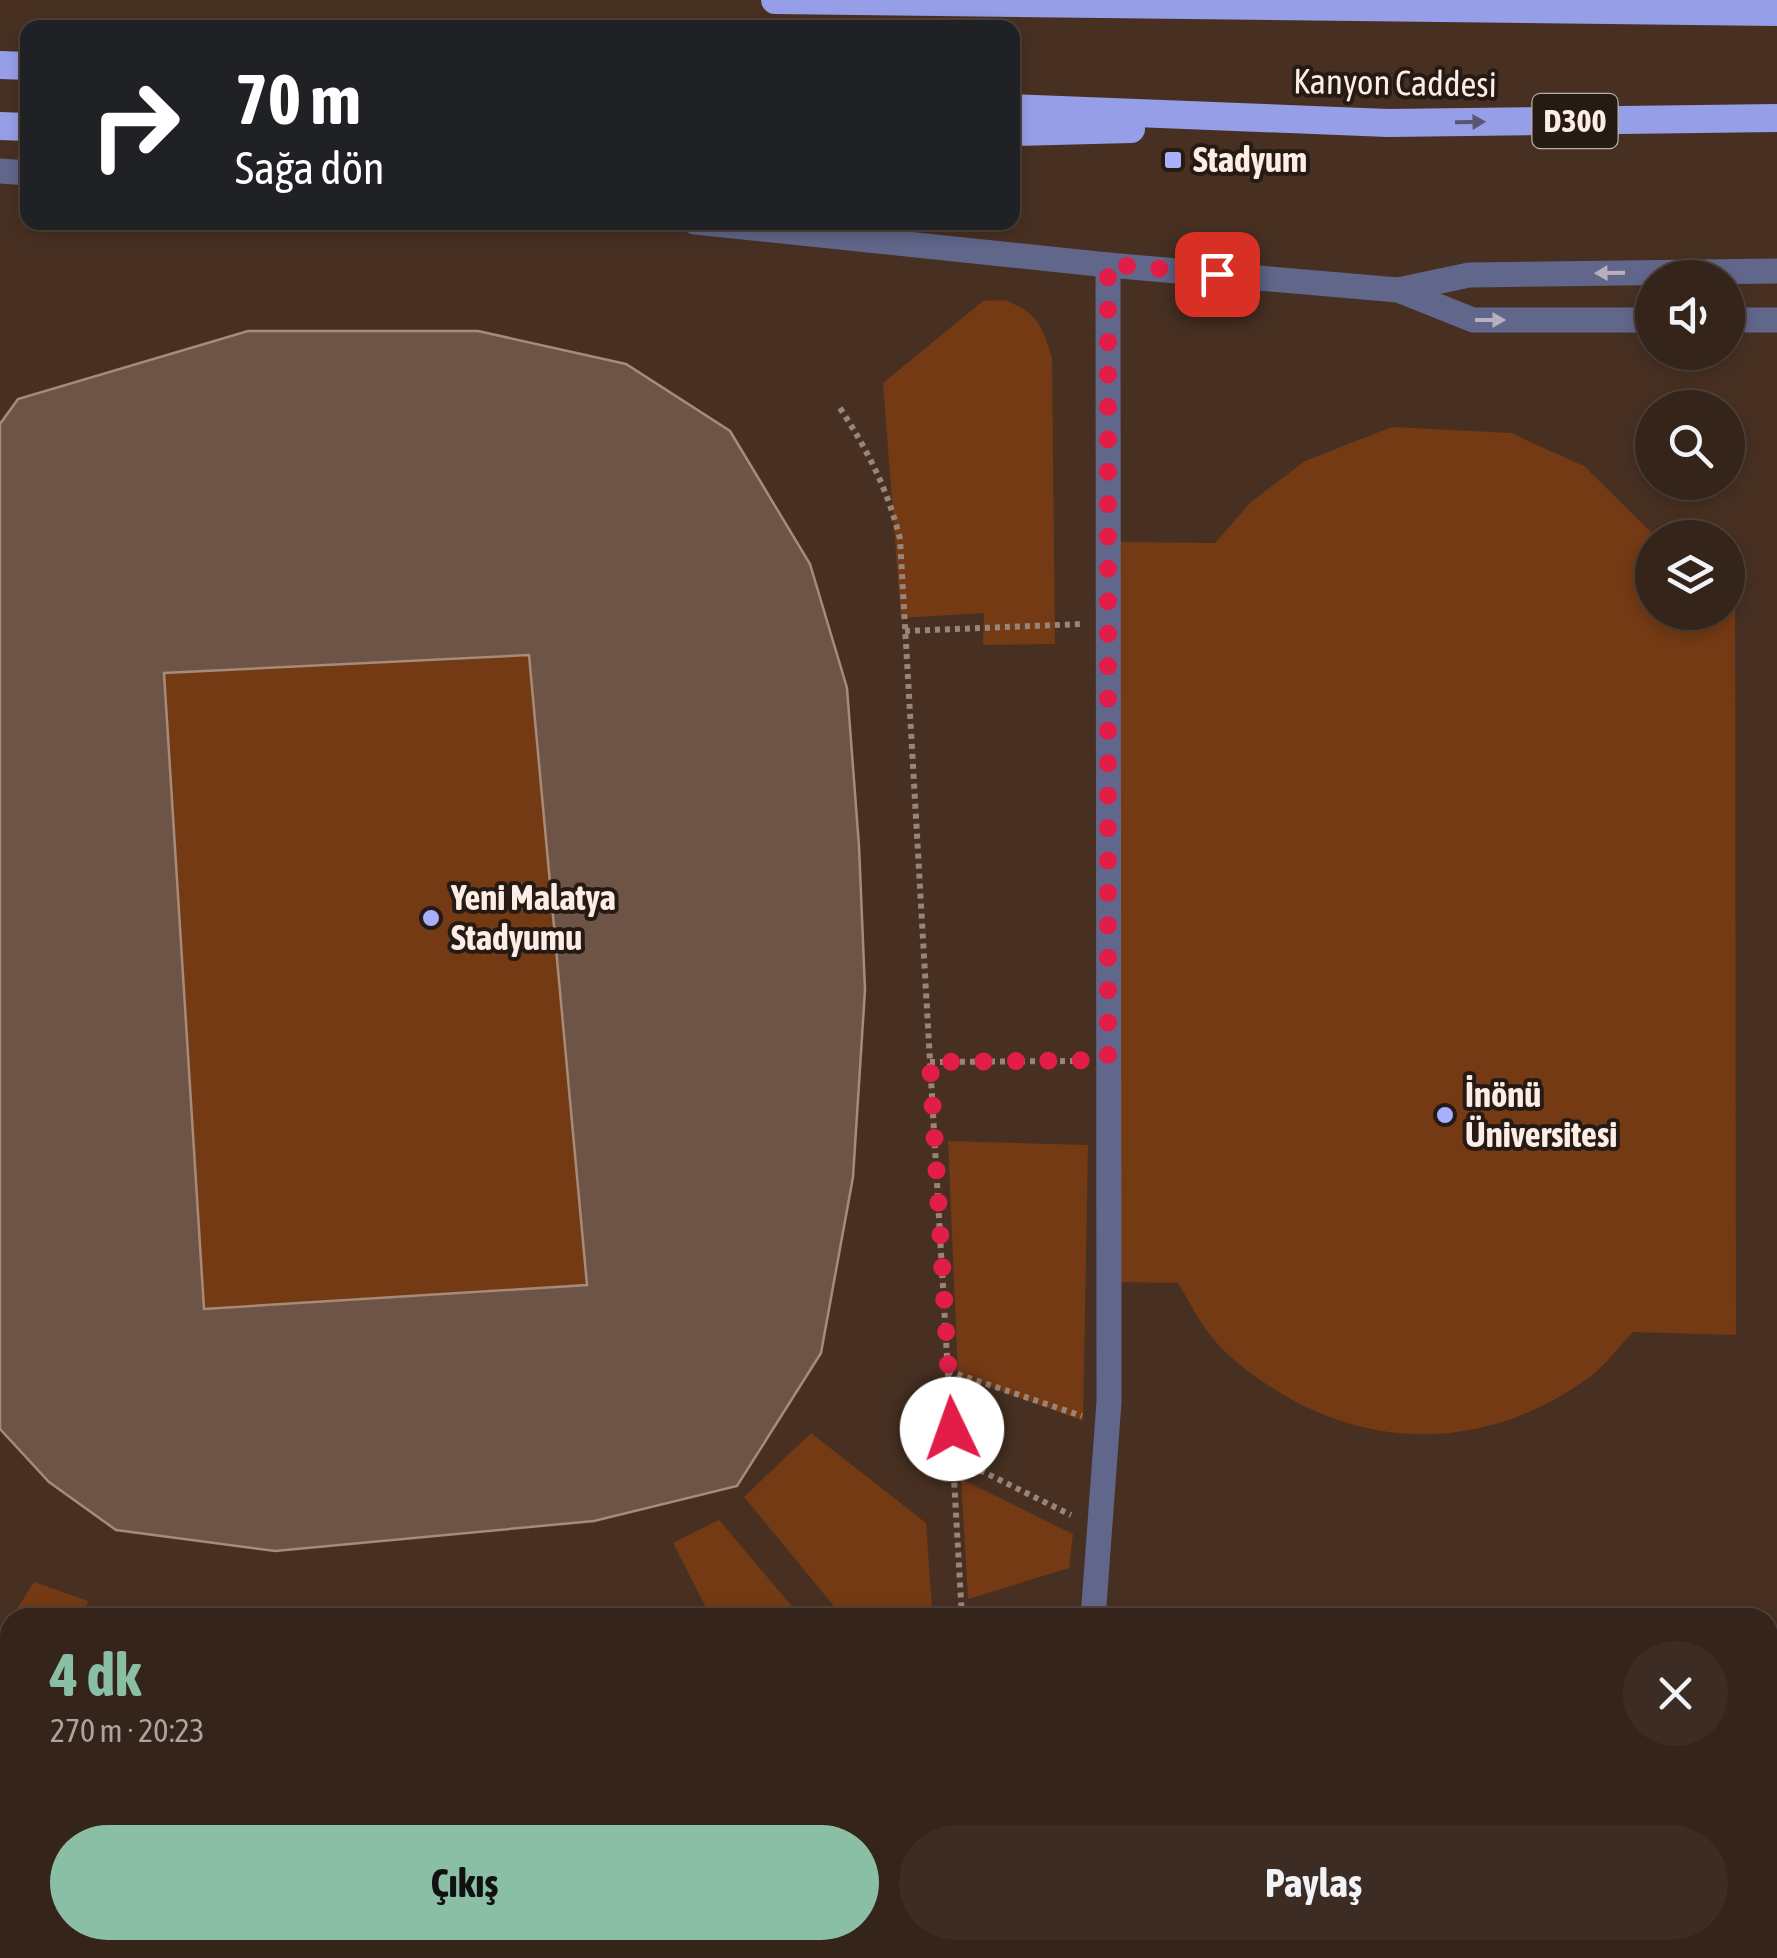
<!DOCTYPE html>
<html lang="tr">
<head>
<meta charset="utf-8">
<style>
	:root { --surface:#35241a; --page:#3d2c23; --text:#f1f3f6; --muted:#aaa4a2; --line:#4f4139; --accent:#8abfa5 }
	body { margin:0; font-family:"Asap Condensed",sans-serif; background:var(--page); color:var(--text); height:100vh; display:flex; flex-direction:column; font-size:38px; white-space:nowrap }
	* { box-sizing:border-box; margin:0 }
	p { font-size:32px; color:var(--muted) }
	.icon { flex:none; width:55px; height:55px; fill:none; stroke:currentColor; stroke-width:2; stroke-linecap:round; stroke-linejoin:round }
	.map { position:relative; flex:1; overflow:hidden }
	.panel { position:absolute; left:0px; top:1608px; width:1778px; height:352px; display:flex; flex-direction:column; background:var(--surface); border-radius:30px 30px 0 0; box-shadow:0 5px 15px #0003,0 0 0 2px var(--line) }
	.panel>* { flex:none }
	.guide { position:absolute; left:20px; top:20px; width:1000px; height:210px; border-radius:20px; box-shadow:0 5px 15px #0003,0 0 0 2px var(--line); background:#202124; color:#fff; overflow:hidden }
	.fabs { position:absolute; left:1635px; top:260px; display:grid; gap:20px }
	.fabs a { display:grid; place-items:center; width:110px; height:110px; border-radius:50%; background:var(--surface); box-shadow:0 5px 15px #0003,0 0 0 2px var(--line); font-size:50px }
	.pin { position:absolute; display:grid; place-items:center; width:85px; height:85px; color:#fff; margin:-42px; border-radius:20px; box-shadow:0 5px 15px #0006 }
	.me { position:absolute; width:110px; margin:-55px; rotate:357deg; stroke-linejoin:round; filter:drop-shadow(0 0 8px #0008) }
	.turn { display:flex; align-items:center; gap:35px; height:210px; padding:0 50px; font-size:45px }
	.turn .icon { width:130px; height:130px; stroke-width:2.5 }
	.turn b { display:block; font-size:70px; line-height:85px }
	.round { display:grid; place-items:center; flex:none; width:105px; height:105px; border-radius:52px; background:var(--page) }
	.head { display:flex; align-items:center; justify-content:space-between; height:170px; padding:0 50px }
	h1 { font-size:60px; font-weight:700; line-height:75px; color:var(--accent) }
	.cta { display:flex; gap:20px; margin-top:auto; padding:20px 50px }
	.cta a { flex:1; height:115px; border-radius:60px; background:var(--accent); color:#111; font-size:40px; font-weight:700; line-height:115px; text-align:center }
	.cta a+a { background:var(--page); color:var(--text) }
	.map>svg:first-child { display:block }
	.green { fill:#733a14 }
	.building { fill:#6e5446; stroke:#a68a7a; stroke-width:2.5; fill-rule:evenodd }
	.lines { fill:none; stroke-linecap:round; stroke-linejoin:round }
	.path { stroke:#988479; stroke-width:6; stroke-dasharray:5 5; stroke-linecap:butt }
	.minor { stroke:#61668b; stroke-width:25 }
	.tertiary { stroke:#61668b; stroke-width:25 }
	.trunk { stroke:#969ee8; stroke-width:28 }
	.oneway { fill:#585673 }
	.oneway2 { fill:#b7b0bc }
	.route { stroke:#e11d48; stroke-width:18; stroke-dasharray:0 32.4 }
	.poi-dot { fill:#a8b0fc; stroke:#251b14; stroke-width:4 }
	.labels { text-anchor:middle; stroke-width:8; stroke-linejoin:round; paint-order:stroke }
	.shield { fill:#251b14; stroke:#bcaea6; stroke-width:2.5 }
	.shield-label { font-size:32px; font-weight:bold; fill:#fdede5 }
	.street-label { font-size:35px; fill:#fdede5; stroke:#251b14 }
	.poi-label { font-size:35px; font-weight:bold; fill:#fdede5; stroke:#251b14; text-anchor:start }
</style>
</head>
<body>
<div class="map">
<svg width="1777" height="1958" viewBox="0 0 1777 1958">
	<rect width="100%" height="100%" fill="#473022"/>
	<g class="green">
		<path d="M1005,300c33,14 37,25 47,58l3,286 -72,1 1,-32 -83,5 -18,-235 100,-82z"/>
		<path d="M248,331h230l148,33 104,67 80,133 37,124 12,158 6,144 -12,187 -32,176 -84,133 -143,35 -319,30 -159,-21 -67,-48 -49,-53v-1005l18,-25z"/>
		<path d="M1392,427l119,6 73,33 72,71 -4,1v74h76v-11h7l1,734 -103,-3c-13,14 -27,32 -42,44 -95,70 -208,78 -309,18 -25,-15 -54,-36 -71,-58 -13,-16 -22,-35 -33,-53l-58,-1v-740l95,1 36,-41 54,-41z"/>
		<path d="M948,1141l140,4 -5,276 -125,-46z"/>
		<path d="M811,1433l115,90 6,86 -25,8h-64l-99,-120z"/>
		<path d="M961,1479l112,55 -4,34 -101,31z"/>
		<path d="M719,1520l82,97h-90l-38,-74z"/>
		<path d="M34,1582l54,19 -5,16h-71z"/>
		<path d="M10,1621v76l-10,-2v-58z"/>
	</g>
	<g class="building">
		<path d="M248,331h230l148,33 104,67 80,133 37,124 12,158 6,144 -12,187 -32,176 -84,133 -143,35 -319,30 -159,-21 -67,-48 -49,-53v-1005l18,-25zM529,655l58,630 -383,24 -40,-636z"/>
		<path d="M1286,1950h48l6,8h-49z"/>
	</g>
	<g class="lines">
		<g class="path">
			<path d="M840,408c28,43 48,82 60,131l62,1079"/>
			<path d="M905,631l177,-7"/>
			<path d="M930,1062l152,-1"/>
			<path d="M948,1371l134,45"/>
			<path d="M953,1457l118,58"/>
			<path d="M982,1950v8"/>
		</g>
		<g class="minor">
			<path d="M0,171l28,2"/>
			<path d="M695,222l413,43"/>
			<path d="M0,1751h10"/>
		</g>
		<g class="tertiary">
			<path d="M1398,290l71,-15 308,-4"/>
			<path d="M1728,320h49"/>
			<path d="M1093,1618l16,-216 -1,-1137 290,25 75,30h179"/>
			<path d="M1049,1958l1,-8"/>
		</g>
		<g class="trunk">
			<path d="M775,0l1002,12"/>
			<path d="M0,65l28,1"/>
			<path d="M1012,108l376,15 389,-5"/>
			<path d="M0,126l28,1"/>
			<path d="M1012,132l119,-3"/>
		</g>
	</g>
	<defs><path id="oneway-solid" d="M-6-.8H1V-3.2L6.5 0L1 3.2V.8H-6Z" transform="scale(2.5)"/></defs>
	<use class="oneway" href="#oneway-solid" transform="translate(1470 122) rotate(-1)"/>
	<g class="oneway2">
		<use href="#oneway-solid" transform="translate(1610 273) rotate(179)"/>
		<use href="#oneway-solid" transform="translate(1490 320)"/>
	</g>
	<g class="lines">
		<path class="route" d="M952,1429l-22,-367 178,-2v-796l109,10"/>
	</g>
	<g class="poi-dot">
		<rect x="1163" y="150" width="20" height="20" rx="5"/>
		<circle cx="431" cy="918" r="10"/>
		<circle cx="1445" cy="1115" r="10"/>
	</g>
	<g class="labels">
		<rect class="shield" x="1532.5" y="94" width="85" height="54" rx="8"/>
		<g class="shield-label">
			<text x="1575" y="132">D300</text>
		</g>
		<g class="street-label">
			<text transform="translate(1395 83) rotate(1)" y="12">Kanyon Caddesi</text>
		</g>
		<g class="poi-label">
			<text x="1193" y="172">Stadyum</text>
			<text x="451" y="910">Yeni Malatya<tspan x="451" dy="40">Stadyumu</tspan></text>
			<text x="1465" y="1107">İnönü<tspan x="1465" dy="40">Üniversitesi</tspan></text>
		</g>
	</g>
</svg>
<div class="fabs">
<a><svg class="icon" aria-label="sound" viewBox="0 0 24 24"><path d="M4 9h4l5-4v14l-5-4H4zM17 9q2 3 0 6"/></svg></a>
<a><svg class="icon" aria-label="search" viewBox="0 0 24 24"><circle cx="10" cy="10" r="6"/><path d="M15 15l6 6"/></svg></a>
<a><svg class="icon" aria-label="layers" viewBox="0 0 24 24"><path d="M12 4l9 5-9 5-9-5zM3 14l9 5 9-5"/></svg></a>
</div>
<div class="pin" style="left:1217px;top:274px;background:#d93025"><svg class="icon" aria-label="arrive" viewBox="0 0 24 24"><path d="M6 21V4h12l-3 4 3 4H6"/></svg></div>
<svg class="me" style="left:952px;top:1429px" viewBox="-20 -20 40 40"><circle r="19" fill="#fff"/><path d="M0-13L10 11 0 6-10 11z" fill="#e11d48"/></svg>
<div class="guide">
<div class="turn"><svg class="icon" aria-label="right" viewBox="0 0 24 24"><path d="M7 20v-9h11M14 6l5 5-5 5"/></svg><div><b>70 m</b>Sağa dön</div></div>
</div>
<section class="panel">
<div class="head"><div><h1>4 dk</h1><p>270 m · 20:23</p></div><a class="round"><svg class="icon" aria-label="close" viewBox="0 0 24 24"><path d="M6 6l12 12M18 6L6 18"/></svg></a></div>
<div class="cta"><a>Çıkış</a><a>Paylaş</a></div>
</section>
</div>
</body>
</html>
